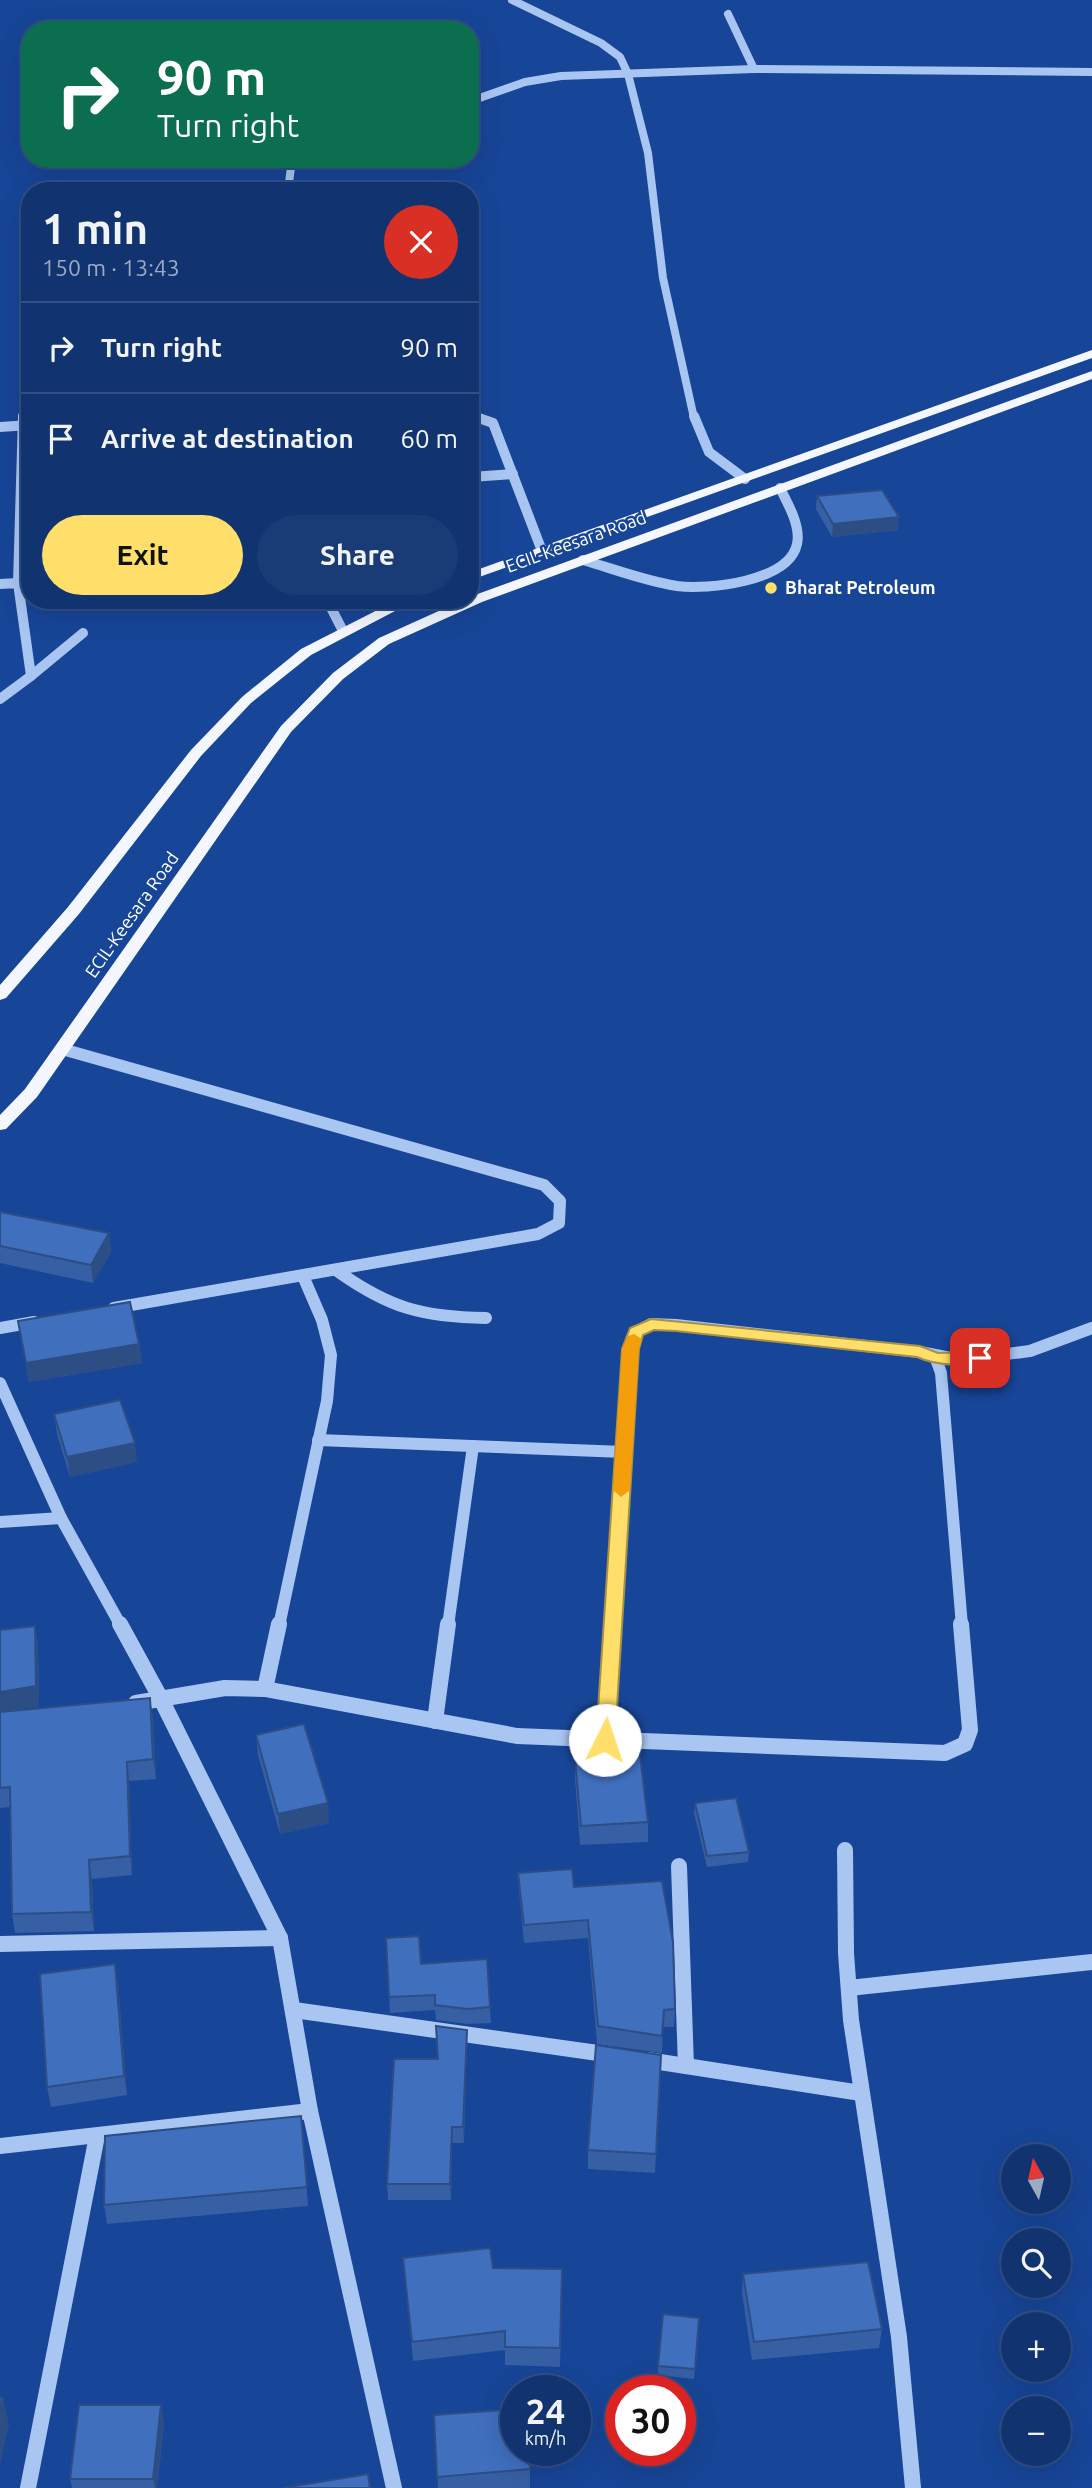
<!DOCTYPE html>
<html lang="en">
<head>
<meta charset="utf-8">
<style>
	:root { --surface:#113471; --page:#1a3c76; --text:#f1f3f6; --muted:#9caac3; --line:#304f84; --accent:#ffdf6a }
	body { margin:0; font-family:Ubuntu,sans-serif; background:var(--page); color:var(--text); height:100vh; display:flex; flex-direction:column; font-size:26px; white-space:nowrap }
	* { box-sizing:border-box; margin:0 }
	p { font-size:23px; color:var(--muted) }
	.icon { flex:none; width:38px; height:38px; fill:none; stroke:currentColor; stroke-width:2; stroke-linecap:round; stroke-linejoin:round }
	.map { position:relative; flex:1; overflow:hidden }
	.side { position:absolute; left:21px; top:182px; width:458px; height:427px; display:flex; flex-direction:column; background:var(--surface); border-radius:28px; box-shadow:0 7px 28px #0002,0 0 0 2px var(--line) }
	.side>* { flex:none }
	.banner { position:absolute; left:21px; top:21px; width:458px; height:147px; border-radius:28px; box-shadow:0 7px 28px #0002,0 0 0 2px var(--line); background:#0b6e4f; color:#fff; overflow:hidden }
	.needle { width:46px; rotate:352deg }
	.controls { position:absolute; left:1001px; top:2144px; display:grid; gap:14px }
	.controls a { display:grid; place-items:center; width:70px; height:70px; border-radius:50%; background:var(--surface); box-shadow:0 7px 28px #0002,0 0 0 2px var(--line); font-size:35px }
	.speed { position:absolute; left:500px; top:2375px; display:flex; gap:14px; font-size:35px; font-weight:700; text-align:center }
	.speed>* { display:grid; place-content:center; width:91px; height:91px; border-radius:50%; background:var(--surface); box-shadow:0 7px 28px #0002,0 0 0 2px var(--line); line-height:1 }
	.speed small { font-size:18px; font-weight:400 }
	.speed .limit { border:10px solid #d22; background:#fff; color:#111 }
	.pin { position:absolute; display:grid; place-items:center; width:60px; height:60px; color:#fff; margin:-30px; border-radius:14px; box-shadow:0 4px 10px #0006 }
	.me { position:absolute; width:77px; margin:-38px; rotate:4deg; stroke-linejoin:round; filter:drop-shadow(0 0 5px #0008) }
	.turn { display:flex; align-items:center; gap:24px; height:147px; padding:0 21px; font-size:32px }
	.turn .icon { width:91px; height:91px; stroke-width:2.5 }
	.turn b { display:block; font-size:49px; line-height:60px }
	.round { display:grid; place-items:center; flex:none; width:74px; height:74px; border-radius:37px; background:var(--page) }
	.overview { display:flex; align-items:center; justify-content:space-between; height:119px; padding:0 21px }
	h1 { font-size:42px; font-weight:700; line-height:52px }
	.cta { display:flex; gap:14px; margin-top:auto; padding:14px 21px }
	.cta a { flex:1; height:80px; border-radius:42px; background:var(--accent); color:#111; font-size:28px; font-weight:700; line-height:80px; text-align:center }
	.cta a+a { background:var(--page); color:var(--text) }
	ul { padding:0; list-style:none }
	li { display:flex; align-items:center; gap:21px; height:91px; padding:0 21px; border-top:2px solid var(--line) }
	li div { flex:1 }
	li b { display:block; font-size:26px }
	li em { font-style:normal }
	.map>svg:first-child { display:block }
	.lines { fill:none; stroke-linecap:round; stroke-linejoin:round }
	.minor-far3 { stroke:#a9c5f1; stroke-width:8 }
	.minor-far2 { stroke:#a9c5f1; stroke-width:10 }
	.minor-far1 { stroke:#a9c5f1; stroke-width:12 }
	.minor { stroke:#a9c5f1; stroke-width:16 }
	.major { fill:#f4f7ff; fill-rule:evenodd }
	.wall { fill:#375fa3 }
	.shaded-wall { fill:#2d4e85 }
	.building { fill:#406fbe; stroke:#2d4e85; stroke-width:2 }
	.route { fill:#ffdf6a; stroke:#a69145; stroke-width:2 }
	.slow { fill:#f59e0b }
	.poi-dot { fill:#ffdf6a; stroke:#174597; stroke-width:2.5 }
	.labels { text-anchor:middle; stroke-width:5; stroke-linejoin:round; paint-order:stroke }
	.far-street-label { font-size:18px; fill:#fff; stroke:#174597 }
	.far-poi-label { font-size:18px; font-weight:bold; fill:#fff; stroke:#174597; text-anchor:start }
</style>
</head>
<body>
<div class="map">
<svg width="1092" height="2488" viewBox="0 0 1092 2488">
	<rect width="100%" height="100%" fill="#174597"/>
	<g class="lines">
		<g class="minor-far3">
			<path d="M512,0l89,43 19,14 8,17 20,79 15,125 31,140"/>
			<path d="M728,14l26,55"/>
			<path d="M471,101l54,-19 36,-6 193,-7 338,3"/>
			<path d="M288,191l4,-32"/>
			<path d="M471,415l7,3"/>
			<path d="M23,418l2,-90"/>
		</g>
		<g class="minor-far2">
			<path d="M23,416l-5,167 12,-1"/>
			<path d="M473,416l20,7 49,128"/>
			<path d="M694,416l15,36 36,27"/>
			<path d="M0,427l30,-2"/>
			<path d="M471,477l42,-3"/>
			<path d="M583,560c31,9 62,21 94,26 30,4 112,-4 120,-42 4,-18 -9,-40 -17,-56"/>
			<path d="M0,584l18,-1 13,93 -31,23"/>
			<path d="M327,600l15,29"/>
			<path d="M31,676l52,-43"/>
		</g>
		<g class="minor-far1">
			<path d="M62,1049l482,136 16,16 -1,22 -21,11 -424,74"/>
			<path d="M336,1270c53,38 86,47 150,48"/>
			<path d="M0,1328l34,-6"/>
			<path d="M936,1359l5,14 21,253"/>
			<path d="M0,1383l61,135 60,108"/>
			<path d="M318,1440l306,12"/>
			<path d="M0,1522l61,-4"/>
			<path d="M279,1626l48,-225 4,-46 -9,-35 -19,-44"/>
			<path d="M448,1626l25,-180"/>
			<path d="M612,1626l18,-277 6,-17 15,-8 25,1 244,27 41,8 69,-9 62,-23"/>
		</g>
		<g class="minor">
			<path d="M120,1624l41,75 119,239 30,173 84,377"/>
			<path d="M265,1689l14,-65"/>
			<path d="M136,1703l89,-15 40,1 252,47 428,17 20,-9 5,-14 -9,-106"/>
			<path d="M435,1721l13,-97"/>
			<path d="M605,1740l7,-116"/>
			<path d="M845,1850l1,103 5,67 48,317 14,151"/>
			<path d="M679,1866l7,200"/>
			<path d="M0,1944l280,-6"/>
			<path d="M849,1988l243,-26"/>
			<path d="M294,2010l318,45"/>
			<path d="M647,2060l214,33"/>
			<path d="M0,2146l310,-35"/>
			<path d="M28,2488l69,-352"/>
		</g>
		<g class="major">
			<path d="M1092,350v8l-621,222v-8z"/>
			<path d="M1092,371v8l-610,223 -93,42 -46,35 -52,53 -254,365 -31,32 -6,1v-15l25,-26 256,-363 52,-53 46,-35 84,-38h8l1,-4z"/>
			<path d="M397,600h19l-105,55 -60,48 -50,53 -122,158 -73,84 -6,2v-15l68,-78 123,-157 51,-53 59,-48z"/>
		</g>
	</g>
	<g class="wall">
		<path d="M817,496l81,34 -66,7 -16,-28z"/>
		<path d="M0,1212l109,21 2,19 -18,31 -93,-20z"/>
		<path d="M18,1321l121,23 3,19 -113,19z"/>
		<path d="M54,1414l83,48 -67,15 -13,-43z"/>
		<path d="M35,1626l3,20 1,60 -30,5 144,6 3,62 -27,2 3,94 -40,4 2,52 -79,2 -3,-19 -2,-107 -10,1v-178z"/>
		<path d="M256,1735l73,88 -49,11 -22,-79z"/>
		<path d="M575,1759l73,63v20l-68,3 -5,-66z"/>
		<path d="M695,1803l54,49 -1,10 -41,5 -13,-54z"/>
		<path d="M518,1873l56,14 101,122 -1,18h-11l-1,26 -65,-9 -9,-106 -64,5 -5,-52z"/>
		<path d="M386,1938l35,26 69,43 1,16 -23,1 -32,-4 -1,-10 -45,3z"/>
		<path d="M118,1983l9,112 -76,12 -4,-20z"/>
		<path d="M467,2030l-3,113h-12l-1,57h-63l-1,-16 51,-125z"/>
		<path d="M661,2055l-6,118 -67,-4v-19z"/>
		<path d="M301,2116l7,90 -201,18 -3,-19z"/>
		<path d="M403,2258l90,10 69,1 -2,98 -55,-2v-15l-92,11z"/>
		<path d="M743,2274l139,55 -3,19 -127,12 -10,-67z"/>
		<path d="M699,2318l-5,61 -36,-4v-9z"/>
		<path d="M161,2405l3,19 -7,64h-85l-2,-9z"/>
		<path d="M434,2415l96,54v19h-92z"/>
	</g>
	<g class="shaded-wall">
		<path d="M899,517l-1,13 -66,7 1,-13z"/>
		<path d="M109,1233l2,19 -18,31 -2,-18z"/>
		<path d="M139,1344l3,19 -113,19 -3,-19z"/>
		<path d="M135,1443l2,19 -67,15 -3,-20z"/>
		<path d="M35,1626l3,20 1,60 -39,6v-20z"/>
		<path d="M150,1698l3,19 3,62 -3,-20z"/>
		<path d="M127,1762l2,19 3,94 -2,-19z"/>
		<path d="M328,1803l1,20 -49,11 -2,-20z"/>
		<path d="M89,1860l3,19 2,52 -3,-19z"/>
		<path d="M115,1964l3,19 9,112 -3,-19z"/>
		<path d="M467,2030v16l-3,97 -1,-16z"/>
		<path d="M452,2127v16l-1,57 -1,-16z"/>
		<path d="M3,2398l6,27 -9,40v-53z"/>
		<path d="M161,2405l3,19 -7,64h-2l-2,-9z"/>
	</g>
	<g class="building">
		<path d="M882,490l17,27 -66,7 -16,-28z"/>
		<path d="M0,1212l109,21 -18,32 -91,-19z"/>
		<path d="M130,1302l9,42 -113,19 -8,-42z"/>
		<path d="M120,1400l15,43 -68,14 -13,-43z"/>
		<path d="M35,1626l1,60 -36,6v-62z"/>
		<path d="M150,1698l3,61 -26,3 3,94 -41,4 2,52 -79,2 -2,-127 -10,1v-76z"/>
		<path d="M304,1724l24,79 -50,11 -22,-79z"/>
		<path d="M640,1755l8,67 -67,4 -6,-67z"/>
		<path d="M736,1798l13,54 -42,4 -12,-53z"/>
		<path d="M572,1869l2,18 88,-6 11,61 2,67 -11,1 -2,26 -64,-10 -10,-106 -64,5 -6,-52z"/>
		<path d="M419,1936l2,28 66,-5 3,48 -23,2 -32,-4v-10l-46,2 -3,-59z"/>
		<path d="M115,1964l9,112 -77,11 -7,-113z"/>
		<path d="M436,2026l31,4 -4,97h-11l-2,57h-63l7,-125h44z"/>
		<path d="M596,2045l65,10 -5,99 -68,-4z"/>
		<path d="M301,2116l6,71 -203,18 1,-69z"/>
		<path d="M490,2248l3,20 69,1 -2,79 -55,-1v-16l-93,11 -9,-84z"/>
		<path d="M868,2262l14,67 -128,13 -11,-68z"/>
		<path d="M663,2314l36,4 -4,51 -37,-3z"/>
		<path d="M0,2397l3,1 -3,14z"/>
		<path d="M79,2405h82l-8,74h-83z"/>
		<path d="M516,2409v41h13l1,19 -93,8 -3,-62z"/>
		<path d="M368,2474l2,14h-87z"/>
	</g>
	<path class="route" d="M651,1319l269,27 18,7 42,-1 8,6c-11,13 -56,6 -71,-1l-241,-26 -22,-1 -11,5 -4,14 -24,391 -10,7 -9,-7 26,-391 8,-21z"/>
	<path class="slow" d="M634,1334l8,5 -3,10 -9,141 -9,7 -8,-7 9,-141 6,-13z"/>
	<circle class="poi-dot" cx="771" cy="588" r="7"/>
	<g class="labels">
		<g class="far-street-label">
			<text transform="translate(576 542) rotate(-20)" y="6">ECIL-Keesara Road</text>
			<text transform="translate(132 915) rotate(-55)" y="6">ECIL-Keesara Road</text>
		</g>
		<g class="far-poi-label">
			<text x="785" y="594">Bharat Petroleum</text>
		</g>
	</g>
</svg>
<div class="controls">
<a><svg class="needle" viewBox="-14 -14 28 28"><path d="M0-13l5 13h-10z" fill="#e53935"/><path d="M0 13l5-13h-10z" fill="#9caac3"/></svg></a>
<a><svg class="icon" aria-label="search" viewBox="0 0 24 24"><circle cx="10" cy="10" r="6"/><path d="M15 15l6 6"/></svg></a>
<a>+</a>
<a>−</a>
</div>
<div class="speed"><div>24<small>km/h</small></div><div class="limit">30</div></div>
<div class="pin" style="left:980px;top:1358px;background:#d93025"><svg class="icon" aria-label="arrive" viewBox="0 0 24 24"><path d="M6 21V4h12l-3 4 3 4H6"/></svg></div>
<svg class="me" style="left:605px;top:1740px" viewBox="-20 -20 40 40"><circle r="19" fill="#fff"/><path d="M0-13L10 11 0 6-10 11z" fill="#ffdf6a"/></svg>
<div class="banner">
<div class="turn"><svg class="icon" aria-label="right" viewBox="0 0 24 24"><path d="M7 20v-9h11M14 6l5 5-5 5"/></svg><div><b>90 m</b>Turn right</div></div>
</div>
<section class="side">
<div class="overview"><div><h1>1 min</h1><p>150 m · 13:43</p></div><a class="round" style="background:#d93025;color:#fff"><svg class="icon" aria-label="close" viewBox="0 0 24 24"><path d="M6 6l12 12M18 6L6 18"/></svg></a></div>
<ul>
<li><svg class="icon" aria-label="right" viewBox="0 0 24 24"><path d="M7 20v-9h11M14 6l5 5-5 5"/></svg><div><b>Turn right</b></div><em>90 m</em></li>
<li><svg class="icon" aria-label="arrive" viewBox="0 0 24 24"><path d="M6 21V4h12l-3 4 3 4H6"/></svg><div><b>Arrive at destination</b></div><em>60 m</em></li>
</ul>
<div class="cta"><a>Exit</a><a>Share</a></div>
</section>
</div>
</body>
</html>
